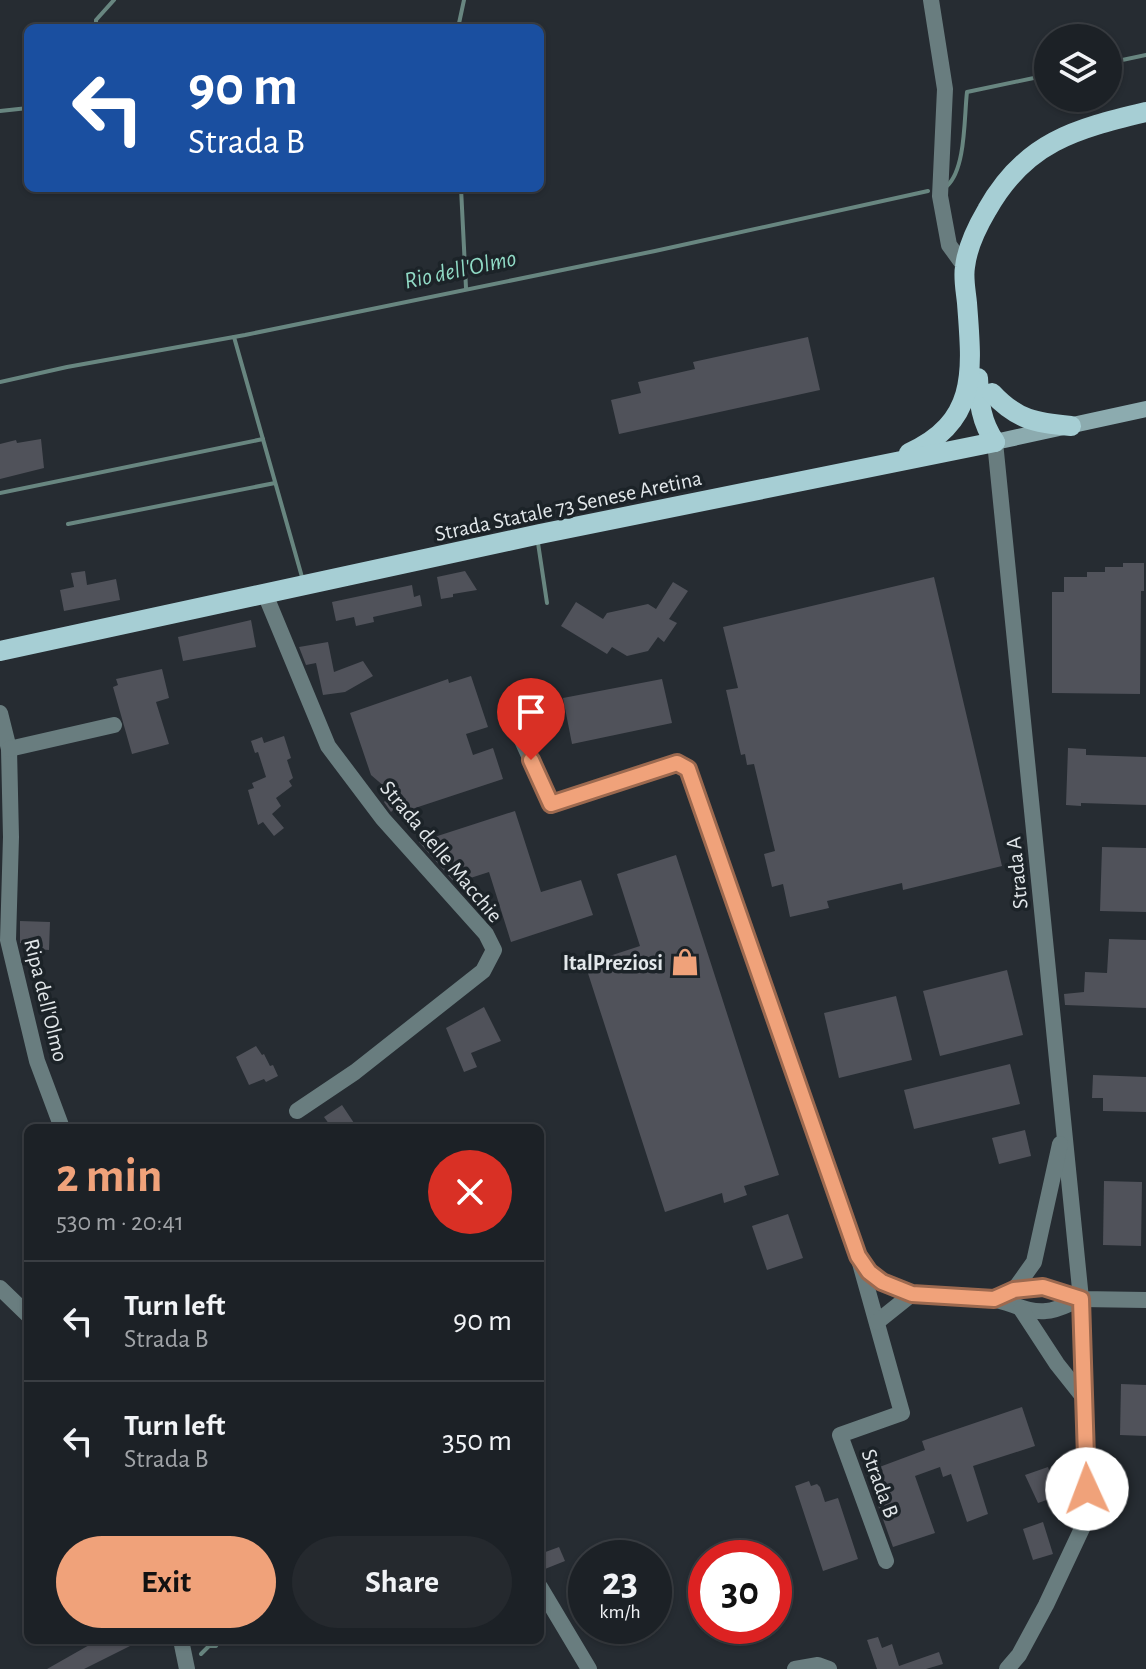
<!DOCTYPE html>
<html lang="en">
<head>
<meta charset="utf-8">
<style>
	:root { --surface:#1c2126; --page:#25292e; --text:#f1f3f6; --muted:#a0a3a7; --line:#3a3e43; --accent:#f0a27a }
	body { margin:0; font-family:"Alegreya Sans",sans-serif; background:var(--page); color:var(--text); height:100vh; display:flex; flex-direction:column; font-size:30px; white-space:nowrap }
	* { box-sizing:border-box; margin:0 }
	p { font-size:26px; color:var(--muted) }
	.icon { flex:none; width:44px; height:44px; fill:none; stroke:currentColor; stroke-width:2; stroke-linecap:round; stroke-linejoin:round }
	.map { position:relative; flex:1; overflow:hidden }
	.sheet { position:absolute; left:24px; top:1124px; width:520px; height:520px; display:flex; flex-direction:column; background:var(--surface); border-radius:12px; box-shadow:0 2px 6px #0004,0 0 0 2px var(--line) }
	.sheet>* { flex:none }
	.top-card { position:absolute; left:24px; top:24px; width:520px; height:168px; border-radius:12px; box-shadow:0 2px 6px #0004,0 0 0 2px var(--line); background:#1a4fa0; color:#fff; overflow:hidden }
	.fabs { position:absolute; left:1034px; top:24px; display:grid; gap:16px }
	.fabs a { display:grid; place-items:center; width:88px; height:88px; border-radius:50%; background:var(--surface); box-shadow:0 2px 6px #0004,0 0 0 2px var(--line); font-size:40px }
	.speed { position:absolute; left:568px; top:1540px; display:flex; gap:16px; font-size:40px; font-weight:700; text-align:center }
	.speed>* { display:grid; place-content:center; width:104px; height:104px; border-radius:50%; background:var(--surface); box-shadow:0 2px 6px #0004,0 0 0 2px var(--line); line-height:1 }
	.speed small { font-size:20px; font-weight:400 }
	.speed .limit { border:12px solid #d22; background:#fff; color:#111 }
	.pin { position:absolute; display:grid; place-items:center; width:68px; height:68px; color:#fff; margin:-82px -34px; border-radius:50% 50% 50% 0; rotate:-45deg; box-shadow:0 0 8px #0007 }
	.pin .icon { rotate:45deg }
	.me { position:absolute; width:88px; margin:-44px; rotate:358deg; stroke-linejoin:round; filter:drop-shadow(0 0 6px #0008) }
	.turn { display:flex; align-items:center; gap:28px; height:168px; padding:0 32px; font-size:36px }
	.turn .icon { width:104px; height:104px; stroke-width:2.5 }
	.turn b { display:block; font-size:56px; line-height:68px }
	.round { display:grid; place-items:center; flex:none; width:84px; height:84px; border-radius:42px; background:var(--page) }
	.head { display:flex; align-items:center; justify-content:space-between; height:136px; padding:0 32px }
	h1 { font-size:48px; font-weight:700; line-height:60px; color:var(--accent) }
	.action { display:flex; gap:16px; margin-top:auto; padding:16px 32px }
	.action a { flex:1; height:92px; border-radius:48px; background:var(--accent); color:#111; font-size:32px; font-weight:700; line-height:92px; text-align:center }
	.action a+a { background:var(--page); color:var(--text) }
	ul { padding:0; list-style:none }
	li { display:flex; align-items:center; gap:24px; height:120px; padding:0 32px; border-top:2px solid var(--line) }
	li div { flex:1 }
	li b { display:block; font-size:30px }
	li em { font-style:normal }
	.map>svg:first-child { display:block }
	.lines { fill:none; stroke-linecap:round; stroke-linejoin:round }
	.stream { stroke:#688680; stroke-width:4 }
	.building { fill:#50525a }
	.street { stroke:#697d7f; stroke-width:16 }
	.secondary { stroke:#8cabaf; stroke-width:16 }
	.primary { stroke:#a6ced4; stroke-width:20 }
	.route-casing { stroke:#9c694f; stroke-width:20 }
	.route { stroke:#f0a27a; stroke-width:14 }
	.labels { text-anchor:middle; stroke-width:7; stroke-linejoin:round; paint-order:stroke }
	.street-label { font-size:22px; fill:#e2e7ea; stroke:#1c2328 }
	.poi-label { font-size:22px; font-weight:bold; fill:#e2e7ea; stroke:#1c2328; text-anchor:end }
	.water-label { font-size:24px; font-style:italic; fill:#90dac5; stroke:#1c2328 }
</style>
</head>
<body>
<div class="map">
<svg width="1146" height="1669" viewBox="0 0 1146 1669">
	<rect width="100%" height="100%" fill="#262c32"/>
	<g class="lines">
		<g class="stream">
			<path d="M96,28v-8l18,-20"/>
			<path d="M458,28l6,-28"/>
			<path d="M1108,63l38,-8"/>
			<path d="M0,111l28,-3"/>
			<path d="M947,186c19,-17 17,-69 20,-94l81,-17"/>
			<path d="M461,188l5,100"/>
			<path d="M234,337l68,240"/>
			<path d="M0,382l67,-15 178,-32 410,-84 273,-60"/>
			<path d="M0,493l263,-54"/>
			<path d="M68,524l207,-41"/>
			<path d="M538,543l9,60"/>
			<path d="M201,1654l8,-8h7l4,-6"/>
		</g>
	</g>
	<g class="building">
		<path d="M808,337l12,53 -201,44 -8,-34 30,-7 -3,-11 57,-13 -2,-7z"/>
		<path d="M41,439l3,29 -44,11v-35l16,-4 1,3z"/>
		<path d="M1123,563h21v28h-3l-1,103 -88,-1v-101h12v-15h23v-5h18v-5h18z"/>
		<path d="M85,571l2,14 29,-6 4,21 -56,11 -4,-21 14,-3 -3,-14z"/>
		<path d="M465,571l12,19 -24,4v3l-12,2 -4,-22z"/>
		<path d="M934,577l68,289 -99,24 -1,-7 -75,18 2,7 -39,9 -7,-33 -11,3 -8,-33 11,-3 -21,-87 -7,1 -2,-11 -4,1 -15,-65 12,-2 -15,-61z"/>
		<path d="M673,582l15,9 -19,28 8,4 -13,19 -6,-5 -10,14 -21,5 -15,-9 -5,7 -46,-28 15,-24 27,17 4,-6 41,-9 8,5z"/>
		<path d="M412,585l2,12 6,-2 2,11 -49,11 1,5 -18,4 -2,-9 -18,4 -4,-19z"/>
		<path d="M251,620l5,27 -73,14 -5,-24z"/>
		<path d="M328,642l6,30 29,-11 10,15 -28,16 -22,3 -7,-32 -10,2 -7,-18z"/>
		<path d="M162,669l7,29 -13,4 13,42 -37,10 -19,-67 5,-2 -2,-6z"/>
		<path d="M471,676l17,51 -22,7 7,21 20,-7 10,31 -94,31 -4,-12 -14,14 -7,-10 8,-9 -21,-18 -21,-62 98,-34 1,4z"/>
		<path d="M662,679l10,44 -100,21 -9,-46z"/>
		<path d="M284,736l7,22 -4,2 6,18 -4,3 3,5 -16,12 5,8 -9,8 12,14 -10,8 -11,-14 -5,3 -10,-35 6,-2 -2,-5 14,-6 -8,-25 -3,1 -4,-12 11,-4 2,6z"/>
		<path d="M1068,748l18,1v6l60,2v48l-65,-2v3l-15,-1z"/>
		<path d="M515,811l26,81 40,-12 12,35 -82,27 -22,-70 -34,11 -36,-41z"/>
		<path d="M1102,847l44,1v64l-46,-1z"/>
		<path d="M676,855l103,320 -35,11 3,9 -23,8 -2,-10 -57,19 -80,-248 55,-18 -23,-72z"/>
		<path d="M20,921l30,1 -1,28 -12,-1v-5l-17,-1z"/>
		<path d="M1109,939l37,1v68l-81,-3 -1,-11 20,-2 1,-20 22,1z"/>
		<path d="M1007,970l16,65 -83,21 -17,-65z"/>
		<path d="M896,996l16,64 -73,18 -15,-65z"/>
		<path d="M484,1007l17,34 -30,12 6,14 -13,5 -18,-44z"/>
		<path d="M256,1046l6,9 2,-1 6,12 3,-1 5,11 -12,6 -2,-3 -15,6 -13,-28z"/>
		<path d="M1010,1064l10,40 -106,25 -10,-39z"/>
		<path d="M1093,1075l53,2v35l-43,-1v-13h-11z"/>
		<path d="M342,1105l12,18 -8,5h-14l-8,-11z"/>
		<path d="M1025,1130l6,26 -32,8 -7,-26z"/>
		<path d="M1104,1181l38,1 -1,64 -38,-1z"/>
		<path d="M788,1214l15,44 -36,12 -15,-44z"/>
		<path d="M1121,1384l25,1v51l-26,-1z"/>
		<path d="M1022,1407l13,39 -62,20 15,48 -21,8 -16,-48 -8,3 -3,-10 -25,9 20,57 -42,14 -27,-75 59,-22 -3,-9z"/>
		<path d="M1048,1467l10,29 -20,7 -13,-28z"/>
		<path d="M809,1481l2,5 6,-2 3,3 5,15 13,-4 20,61 -35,12 -28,-85z"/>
		<path d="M1043,1522l10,32 -20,6 -10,-31z"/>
		<path d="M559,1547l6,14 -25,10v-17z"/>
		<path d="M878,1637l4,11 10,-4 7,22 40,-14 4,12 -17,5h-49l-10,-29z"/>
		<path d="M89,1640h53l-58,29h-37l44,-25z"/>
	</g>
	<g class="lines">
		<g class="street">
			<path d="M931,0l14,89 -5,107 9,49 16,22"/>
			<path d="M995,442l86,857 6,190 -1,31 -40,85 -27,50 -12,14"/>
			<path d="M265,594l63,152 55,73 103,115 8,16 -11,21 -128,101 -58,39"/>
			<path d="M0,713l9,36 2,88 -3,103 29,121 25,67"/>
			<path d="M511,716l40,88 126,-41 11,6 170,487 44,157 -62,22 46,126"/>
			<path d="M9,749l105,-24"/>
			<path d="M862,1262c29,44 86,31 130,37 19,3 34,14 54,12 11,0 24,-8 35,-12"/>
			<path d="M0,1288l28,27"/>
			<path d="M1014,1290l20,-28 26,-118"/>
			<path d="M1010,1292l33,-5 38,12 65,1"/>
			<path d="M1021,1309l36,55 27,34"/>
			<path d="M877,1322l35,-28"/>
			<path d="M540,1587l49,82"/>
			<path d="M181,1640l6,29"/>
			<path d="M795,1669l23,-4 11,4"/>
		</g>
		<path class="secondary" d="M995,442l151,-33"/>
		<g class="primary">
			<path d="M978,378c1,24 3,44 17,64"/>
			<path d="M992,393c25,27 44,30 79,33"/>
			<path d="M909,453c70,-32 63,-83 58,-150 -1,-11 -4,-25 -2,-36 2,-19 12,-40 22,-57 38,-68 88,-81 159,-98"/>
			<path d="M0,651l540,-117 455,-92"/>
		</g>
	</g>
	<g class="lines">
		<defs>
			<path id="route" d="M531,760l20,44 126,-41 11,6 170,487 11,16 13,10 30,12 82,5 20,-9 29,-3 38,12 6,190"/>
		</defs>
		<use href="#route" class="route-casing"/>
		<use href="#route" class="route"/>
	</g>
	<defs>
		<symbol id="shop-bare" viewBox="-9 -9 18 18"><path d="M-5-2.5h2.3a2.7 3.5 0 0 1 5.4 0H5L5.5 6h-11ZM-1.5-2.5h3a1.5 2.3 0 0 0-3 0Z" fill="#f0a27a" stroke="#1c2328" stroke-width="2.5" paint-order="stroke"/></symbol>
	</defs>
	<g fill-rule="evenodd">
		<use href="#shop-bare" x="665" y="942" width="40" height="40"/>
	</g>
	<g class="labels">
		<g class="street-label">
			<text transform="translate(568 505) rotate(-12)" y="8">Strada Statale 73 Senese Aretina</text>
			<text transform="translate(442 851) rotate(50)" y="8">Strada delle Macchie</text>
			<text transform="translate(1016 873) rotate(-96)" y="8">Strada A</text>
			<text transform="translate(47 1000) rotate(76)" y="8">Ripa dell'Olmo</text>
			<text transform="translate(881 1483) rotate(70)" y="8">Strada B</text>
		</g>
		<g class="poi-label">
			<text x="663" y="970">ItalPreziosi</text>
		</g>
		<g class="water-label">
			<text transform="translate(460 269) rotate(-12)" y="8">Rio dell'Olmo</text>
		</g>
	</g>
</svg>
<div class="fabs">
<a><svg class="icon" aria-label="layers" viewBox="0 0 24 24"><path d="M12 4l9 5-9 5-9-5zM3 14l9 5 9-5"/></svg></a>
</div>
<div class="speed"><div>23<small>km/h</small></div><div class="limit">30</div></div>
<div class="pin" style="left:531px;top:760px;background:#d93025"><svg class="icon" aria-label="arrive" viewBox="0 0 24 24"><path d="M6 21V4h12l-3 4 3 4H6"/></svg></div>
<svg class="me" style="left:1087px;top:1489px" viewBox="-20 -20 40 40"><circle r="19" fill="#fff"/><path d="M0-13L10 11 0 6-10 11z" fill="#f0a27a"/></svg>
<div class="top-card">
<div class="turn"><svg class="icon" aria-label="left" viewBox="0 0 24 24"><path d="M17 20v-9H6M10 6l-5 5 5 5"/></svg><div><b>90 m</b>Strada B</div></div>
</div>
<section class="sheet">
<div class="head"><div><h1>2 min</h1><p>530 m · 20:41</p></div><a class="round" style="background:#d93025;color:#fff"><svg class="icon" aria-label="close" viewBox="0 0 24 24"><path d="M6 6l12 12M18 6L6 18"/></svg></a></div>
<ul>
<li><svg class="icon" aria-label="left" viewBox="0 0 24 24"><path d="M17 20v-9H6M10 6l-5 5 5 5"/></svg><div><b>Turn left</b><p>Strada B</p></div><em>90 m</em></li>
<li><svg class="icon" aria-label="left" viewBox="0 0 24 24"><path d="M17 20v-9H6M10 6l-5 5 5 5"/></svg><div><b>Turn left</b><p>Strada B</p></div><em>350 m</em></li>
</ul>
<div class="action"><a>Exit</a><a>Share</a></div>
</section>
</div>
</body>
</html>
